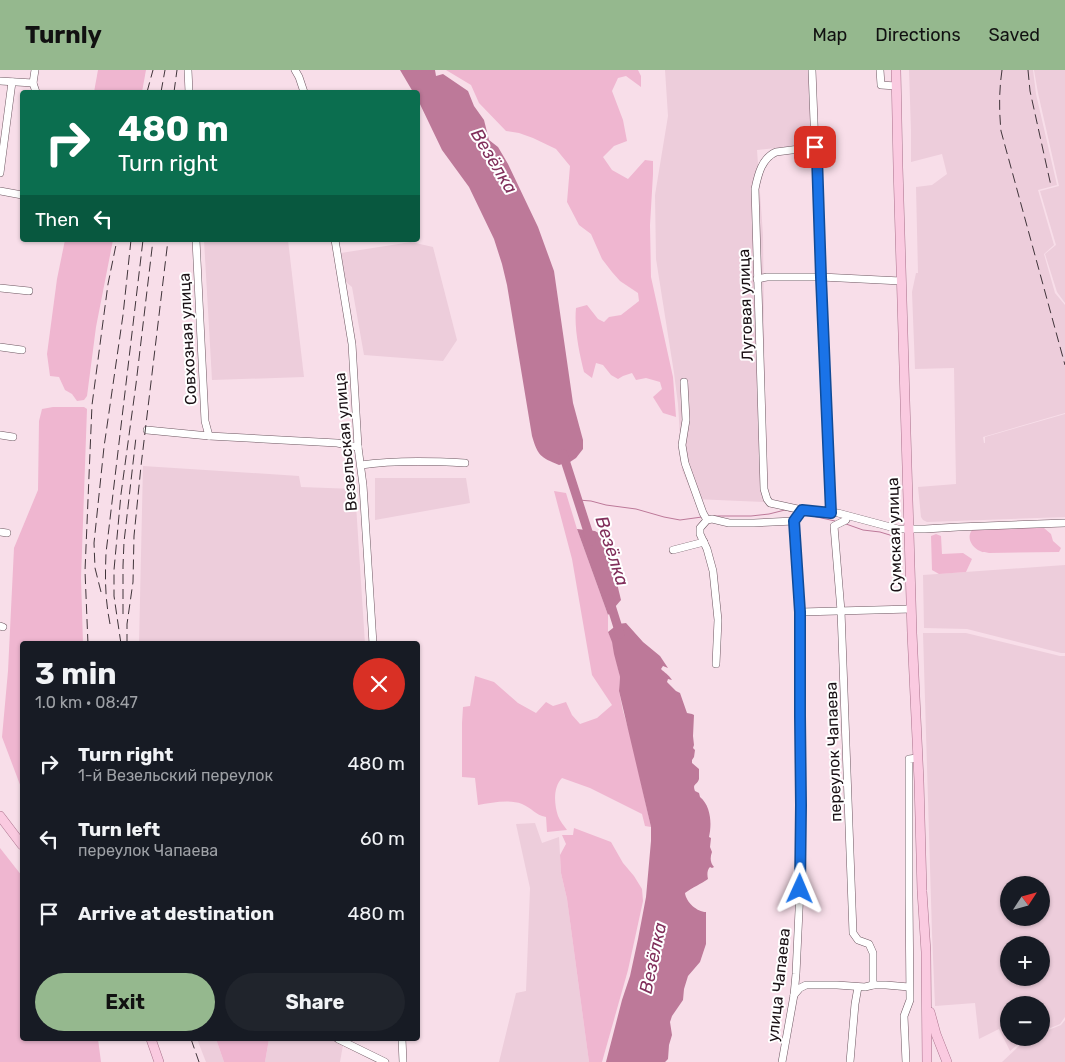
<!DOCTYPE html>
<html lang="en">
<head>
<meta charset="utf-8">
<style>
	:root { --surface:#171b24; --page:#20242c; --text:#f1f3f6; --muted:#9ea1a6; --accent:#95b88e }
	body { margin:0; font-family:Rubik,sans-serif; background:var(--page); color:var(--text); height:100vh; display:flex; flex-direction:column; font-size:19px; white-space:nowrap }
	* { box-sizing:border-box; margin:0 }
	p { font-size:16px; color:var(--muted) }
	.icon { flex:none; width:28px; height:28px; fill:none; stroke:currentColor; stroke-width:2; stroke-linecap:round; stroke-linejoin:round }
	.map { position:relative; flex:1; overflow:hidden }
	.drawer { position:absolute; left:20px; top:571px; width:400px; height:400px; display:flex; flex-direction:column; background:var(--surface); border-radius:5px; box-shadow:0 1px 4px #0004 }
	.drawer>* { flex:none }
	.top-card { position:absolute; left:20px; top:20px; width:400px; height:152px; border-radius:5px; box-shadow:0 1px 4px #0004; background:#0b6e4f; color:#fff; overflow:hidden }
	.needle { width:32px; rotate:54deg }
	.buttons { position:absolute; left:1000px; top:806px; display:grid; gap:10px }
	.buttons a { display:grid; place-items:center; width:50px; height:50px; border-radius:50%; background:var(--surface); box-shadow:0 1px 4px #0004; font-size:25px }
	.pin { position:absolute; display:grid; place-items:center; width:42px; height:42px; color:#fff; margin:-21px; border-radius:10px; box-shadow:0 2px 8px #0006 }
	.me { position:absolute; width:55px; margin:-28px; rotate:1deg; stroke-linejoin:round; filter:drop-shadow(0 0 4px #0008) }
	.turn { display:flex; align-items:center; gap:18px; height:105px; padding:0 15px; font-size:22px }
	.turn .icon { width:65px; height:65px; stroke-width:2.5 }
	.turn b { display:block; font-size:35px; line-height:42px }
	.then { display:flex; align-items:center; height:48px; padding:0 15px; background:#0003; gap:10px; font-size:19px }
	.round { display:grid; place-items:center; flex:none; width:52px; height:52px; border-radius:26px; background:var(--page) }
	.summary { display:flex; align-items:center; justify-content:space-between; height:85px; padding:0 15px }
	h1 { font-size:30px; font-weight:700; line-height:38px }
	.action { display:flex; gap:10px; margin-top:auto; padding:10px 15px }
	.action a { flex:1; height:58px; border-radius:30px; background:var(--accent); color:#111; font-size:20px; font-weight:700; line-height:58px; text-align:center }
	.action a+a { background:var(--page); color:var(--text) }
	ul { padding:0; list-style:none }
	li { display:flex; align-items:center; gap:15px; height:75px; padding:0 15px }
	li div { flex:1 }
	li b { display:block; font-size:19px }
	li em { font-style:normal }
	header { display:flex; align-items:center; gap:30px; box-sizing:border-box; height:70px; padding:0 25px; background:var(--accent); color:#111 }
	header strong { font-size:24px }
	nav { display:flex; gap:28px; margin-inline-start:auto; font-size:18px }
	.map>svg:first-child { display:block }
	.built { fill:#edcddb; fill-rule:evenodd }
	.green { fill:#efb6d0 }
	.water { fill:#bd7999 }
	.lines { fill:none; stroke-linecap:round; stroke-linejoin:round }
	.stream { stroke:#bd7999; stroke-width:1 }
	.river { stroke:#bd7999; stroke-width:9 }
	.minor-casing { stroke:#6d5761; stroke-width:8 }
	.major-casing { stroke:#aa728c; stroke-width:10 }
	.minor { stroke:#fff; stroke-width:7 }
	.major { stroke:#facae0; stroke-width:9 }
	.rail { stroke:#40343a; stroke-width:1; stroke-dasharray:10 5; stroke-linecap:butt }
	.route-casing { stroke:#114b97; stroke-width:12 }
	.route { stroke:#1a73e8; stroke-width:9 }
	.labels { text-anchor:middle; stroke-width:4; stroke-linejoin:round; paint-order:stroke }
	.street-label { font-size:16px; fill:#1a1115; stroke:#fff }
	.water-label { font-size:18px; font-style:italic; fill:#812f5b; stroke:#fff }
</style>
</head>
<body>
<header>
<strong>Turnly</strong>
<nav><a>Map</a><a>Directions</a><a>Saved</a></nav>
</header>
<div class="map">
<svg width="1065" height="992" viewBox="0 0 1065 992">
	<rect width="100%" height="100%" fill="#f8dee9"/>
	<g class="built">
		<path d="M665,0h148v74l-56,6 6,85 3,267 -72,-3 -12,-29 -4,-66 -4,-31 -18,-114 -1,-64 13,-79z"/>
		<path d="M909,0h124l3,24 21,91 -19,5 16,55 -10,9 11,39 10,12v108l-82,24 1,6h1v-6l80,-23v103l-138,5 -4,-2 -2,-3 -3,-30 38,-3 -2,-116 -39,1 -3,-77 4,-19h2l-2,-86 16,-2 15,-11 -5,-20 -31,8v-31z"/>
		<path d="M1034,0h31v233l-8,-11 -12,-38 11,-9 -16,-54 19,-5 -21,-93z"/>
		<path d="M204,170h84l16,137 -92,3z"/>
		<path d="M411,172l22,5 24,93 -14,21 -79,-6 -12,-68 -6,-5 -5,-29z"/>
		<path d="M143,396l156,10 2,11 54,2 10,155h-226z"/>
		<path d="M375,408h91l4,25 -95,17z"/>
		<path d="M1065,495v88h-4l-94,-24 -43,-1 -1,-53z"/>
		<path d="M923,563h43l94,23h5v361l-5,7 -19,8v-27h-32v33h21l-12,6 -8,7 -11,-22 -20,10 -4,-36 -40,3 -3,-73zM1009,815h32v33h-32zM1009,875h32v33h-32z"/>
		<path d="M535,753l7,20 17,-6 2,36 6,26 22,163h-90l17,-69 10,-2 4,-103 -14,-64z"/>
		<path d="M1065,950v42h-63l18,-17 14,-7h7v-5l20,-8z"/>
		<path d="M197,969h19l8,23h-18z"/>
		<path d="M269,969h62l12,6 -3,17h-75z"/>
	</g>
	<g class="green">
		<path d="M98,0h48l-4,22h-48z"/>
		<path d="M446,0h192l3,6v11l-15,-11 -8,2 -6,13 11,29 4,21 -13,5 -11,11 9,13 16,9 17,-19 8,1v13l-3,51 1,52 22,100 3,40 -13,-4 -10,-16 9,-8 -2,-7 -14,-4 -10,2 -4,-7 -9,3 -5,3 -7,-4 -8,-10 -7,-2 -4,15 -8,-6c-5,-20 -10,-44 -8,-64l11,-3 11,14 6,3 5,-5 12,-2 18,-14 -1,-8 -18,-12 -8,-9 -10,-13 -11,-25 -12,-9 -12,-23 3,-36 -14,-17 -23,-11 -14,-5 -13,-2 -27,-28 -8,-18z"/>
		<path d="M65,170h48l-17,87 -9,69 -3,4 -7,1 -5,-7 -7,-4 -6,-13 -9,-1 -3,-22 10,-75z"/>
		<path d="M53,337h31l3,2 -6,169 2,66h-61v146l-20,-53 6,-66 6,-123 24,-58 1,-69 3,-12z"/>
		<path d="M554,421l12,2 11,36 31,86v17l4,9 8,36 -1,14 4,20 8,27 20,89 -6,-1 -3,-12 -52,-26 -28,-10c-9,9 -8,26 -4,38 2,5 6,10 9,14l-20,2 -1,-15c-11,-2 -14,-9 -24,-13 -14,-5 -30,-1 -44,1l-3,-27 -13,-1v-54l1,-16 7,-1 5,-30 19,6 24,21 18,10 10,-11 7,4 13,-4 6,13 8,9 17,-6 15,-13 -20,-30 -20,-116z"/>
		<path d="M1019,457l25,1 7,6 2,7 8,7 -2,4 -70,1c-3,-1 -6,0 -9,-2 -8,-4 -14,-13 -8,-21z"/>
		<path d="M936,464l5,2 1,18 21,-1 9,6 -6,13 -27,2 -7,-4 -1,-34z"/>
		<path d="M574,758l37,14 12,21 11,13 8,13 1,12 -15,69 -26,92h-13l-22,-163 -6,-26 -1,-18 6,-11 -4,-9h11z"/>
		<path d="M0,778l22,28v163h76l3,23h-101z"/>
		<path d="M216,969h53l-4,23h-41z"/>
	</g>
	<g class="water">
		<path d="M400,0h35l1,6 7,-2 25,17 6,15 10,14 5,20 9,7 10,17 30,63 16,44 19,132 10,37v9l-7,9 -6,4 -11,3c-19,-8 -21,-9 -27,-29l-25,-151 -5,-21 -8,-25 -25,-52 -27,-37 -24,-50v-8h-5z"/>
		<path d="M577,459l18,2 7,4 5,7 14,58 -13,15z"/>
		<path d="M626,553l17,19 17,14 8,12 -5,-2 -2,3c4,4 7,5 11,11l-4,-1 -1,3 9,9 4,2 7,20 5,1 2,1 -1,21 1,9 -1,3 2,2 -1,7 -2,3v3l7,6c0,3 0,8 0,10 -2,7 -7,4 -4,12l4,2 1,4c11,9 12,27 9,40l2,1 -1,9 2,5c-2,5 -2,11 2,15l-2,1 -2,-1c-3,3 -3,8 -2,12 -7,5 -15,8 -23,14 1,9 12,19 21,19v32l-6,18 -12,14 -4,13 -1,11 -11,16 -2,6 2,13 -3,10 -1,14 -3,3h-59l16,-62 8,-24 8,-37 8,-42 5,-56v-14l-32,-136 1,-14 -6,-23 -2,-12 -4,-10 10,-8z"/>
	</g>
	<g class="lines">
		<g class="stream">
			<path d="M578,430l13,1 15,4 30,4 28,8 16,3 22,-3"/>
			<path d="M713,446h38l18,-2 16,-4 50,11"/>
			<path d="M846,454l17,6 17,2 13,4"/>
		</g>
		<g class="river">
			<path d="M563,384l28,87"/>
			<path d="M609,529l11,35"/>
		</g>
		<defs>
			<g id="minor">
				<path d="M35,0l-2,13 3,9"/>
				<path d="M188,0l1,22"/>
				<path d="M295,0l4,7 5,15"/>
				<path d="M812,0l3,77 2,10 4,120 10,236"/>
				<path d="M880,0l1,15 15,1"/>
				<path d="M0,11l33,2"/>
				<path d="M815,77l-39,5c-14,6 -18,22 -21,37l9,300 3,10 3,4 32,7 36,3 60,16h27l33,-2 107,-4"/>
				<path d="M0,103l12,-91"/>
				<path d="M0,121l22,4"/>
				<path d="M196,170l9,181 4,15"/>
				<path d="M335,170l17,104 6,103 5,38 10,159"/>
				<path d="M757,209l10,-2h54l80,4"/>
				<path d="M0,218l29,3"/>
				<path d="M0,277l22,3"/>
				<path d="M684,312l2,38 -4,25 3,18 18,50 4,7"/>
				<path d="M147,360l62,6 128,7 21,4"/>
				<path d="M0,365l13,2"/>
				<path d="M361,395c34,-5 69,-4 104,-2"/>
				<path d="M847,446l-1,4 -12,6 7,85 12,322 5,7 11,4 4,9v32"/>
				<path d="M0,462l7,1"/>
				<path d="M673,480l31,-8"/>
				<path d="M801,542l110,-3"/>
				<path d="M0,556l3,1"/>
				<path d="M716,594l2,-44 -5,-49 -6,-22 -7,-15v-6l7,-8 5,-1 17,4h25l40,-2"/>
				<path d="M794,925l6,-7 6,-3h31l28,2 8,-2h13l23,2"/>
				<path d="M338,969l47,23"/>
				<path d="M402,969l1,23"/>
				<path d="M782,992l12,-67 2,-21 4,-85 1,-84 -1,-88 1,-105 -7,-91"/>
				<path d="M850,992l5,-58 3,-17"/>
				<path d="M906,992l-2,-46 6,-16 -1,-104v-137l8,-1"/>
			</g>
			<g id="major">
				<path d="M896,0l2,97 14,466 7,148 3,110 4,61 1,110"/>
				<path d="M0,746l22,29"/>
				<path d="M930,942l6,22 11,28"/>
				<path d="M151,969l8,23"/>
			</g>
		</defs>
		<use href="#minor" class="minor-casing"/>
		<use href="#major" class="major-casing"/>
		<use href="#minor" class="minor"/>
		<use href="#major" class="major"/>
		<g class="rail">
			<path d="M1002,0c-3,21 -3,40 -1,61l64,234"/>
			<path d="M1028,0l2,21 21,95"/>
			<path d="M147,22l6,-22"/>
			<path d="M161,22l4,-22"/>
			<path d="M174,22l3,-22"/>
			<path d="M101,522l-6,-24 -1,-25 10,-96 19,-132 8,-75"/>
			<path d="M123,544v-48l1,-24 12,-105"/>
			<path d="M110,554c-5,-26 -5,-45 -4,-71l37,-313"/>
			<path d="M88,574l-3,-73 7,-166 16,-121 9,-44"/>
			<path d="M121,574l-7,-48v-26l7,-76 15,-110 17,-144"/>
			<path d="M127,574v-20l6,-42 1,-46 7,-70 27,-226"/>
			<path d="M191,969l8,23"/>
		</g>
	</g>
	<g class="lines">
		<defs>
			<path id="route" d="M800,819l1,-84 -1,-89v-104l-6,-91 8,-11 29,3 -10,-236 -4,-120 -2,-10"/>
		</defs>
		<use href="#route" class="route-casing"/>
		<use href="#route" class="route"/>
	</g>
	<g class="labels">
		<g class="street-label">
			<text transform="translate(745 235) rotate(-92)" y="6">Луговая улица</text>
			<text transform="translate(187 269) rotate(-93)" y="6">Совхозная улица</text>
			<text transform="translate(345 372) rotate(-95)" y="6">Везельская улица</text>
			<text transform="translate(894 465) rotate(-92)" y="6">Сумская улица</text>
			<text transform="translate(833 682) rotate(-92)" y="6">переулок Чапаева</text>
			<text transform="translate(778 915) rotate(-84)" y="6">улица Чапаева</text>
		</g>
		<g class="water-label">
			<text transform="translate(494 91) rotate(59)" y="6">Везёлка</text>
			<text transform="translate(612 481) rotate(72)" y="6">Везёлка</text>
			<text transform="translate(653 888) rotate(-78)" y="6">Везёлка</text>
		</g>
	</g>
</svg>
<div class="buttons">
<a><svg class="needle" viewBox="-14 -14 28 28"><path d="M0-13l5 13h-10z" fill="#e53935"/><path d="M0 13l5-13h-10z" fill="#9ea1a6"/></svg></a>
<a>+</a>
<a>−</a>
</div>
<div class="pin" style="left:815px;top:77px;background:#d93025"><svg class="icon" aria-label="arrive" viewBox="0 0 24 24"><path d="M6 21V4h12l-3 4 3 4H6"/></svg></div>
<svg class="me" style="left:800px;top:819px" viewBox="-20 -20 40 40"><path d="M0-17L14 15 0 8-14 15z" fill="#1a73e8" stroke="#fff" stroke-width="4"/></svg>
<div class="top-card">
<div class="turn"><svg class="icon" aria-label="right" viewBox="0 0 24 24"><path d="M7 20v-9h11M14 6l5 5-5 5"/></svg><div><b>480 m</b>Turn right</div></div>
<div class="then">Then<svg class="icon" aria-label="left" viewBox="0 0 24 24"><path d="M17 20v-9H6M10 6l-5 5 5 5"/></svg></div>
</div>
<section class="drawer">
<div class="summary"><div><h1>3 min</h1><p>1.0 km · 08:47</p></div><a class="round" style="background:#d93025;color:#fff"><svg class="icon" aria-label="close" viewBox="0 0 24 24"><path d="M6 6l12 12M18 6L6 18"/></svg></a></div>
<ul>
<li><svg class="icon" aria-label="right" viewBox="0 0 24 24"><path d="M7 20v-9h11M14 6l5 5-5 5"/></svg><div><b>Turn right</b><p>1-й Везельский переулок</p></div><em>480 m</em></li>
<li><svg class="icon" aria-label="left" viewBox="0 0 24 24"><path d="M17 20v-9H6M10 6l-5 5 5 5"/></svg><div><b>Turn left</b><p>переулок Чапаева</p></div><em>60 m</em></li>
<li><svg class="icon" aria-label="arrive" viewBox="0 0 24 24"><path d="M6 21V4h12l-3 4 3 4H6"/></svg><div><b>Arrive at destination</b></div><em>480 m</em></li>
</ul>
<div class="action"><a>Exit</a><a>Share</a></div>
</section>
</div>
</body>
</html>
